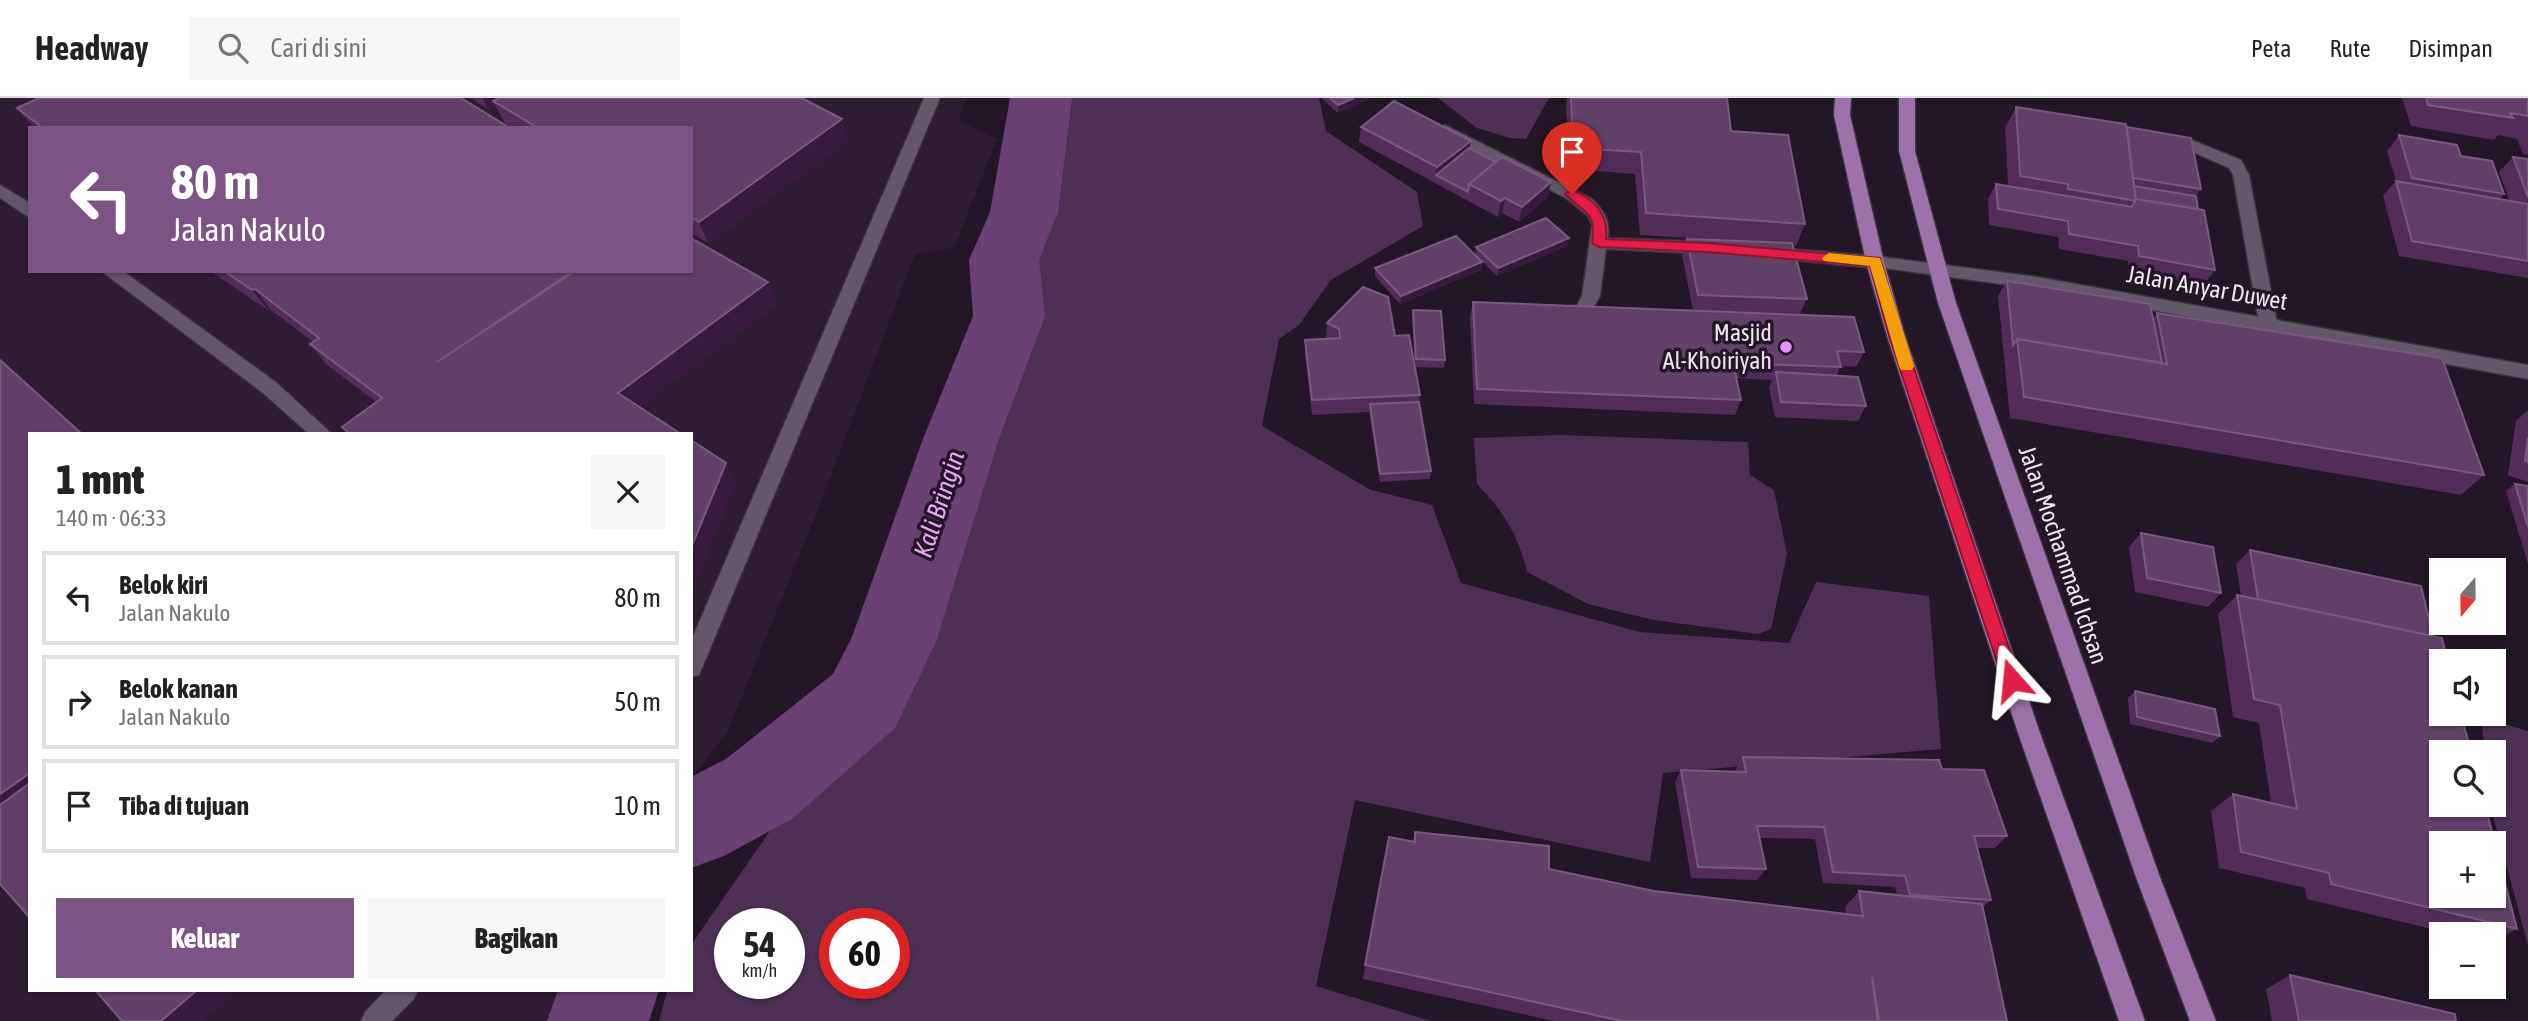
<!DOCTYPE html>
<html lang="id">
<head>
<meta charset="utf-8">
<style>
	:root { --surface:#fff; --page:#f6f6f6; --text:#222; --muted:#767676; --line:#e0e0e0; --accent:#7c5385 }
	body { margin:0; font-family:"Asap Condensed",sans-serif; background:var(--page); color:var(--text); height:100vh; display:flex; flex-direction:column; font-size:26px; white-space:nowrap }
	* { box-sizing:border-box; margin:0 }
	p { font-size:23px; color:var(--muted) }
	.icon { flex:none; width:38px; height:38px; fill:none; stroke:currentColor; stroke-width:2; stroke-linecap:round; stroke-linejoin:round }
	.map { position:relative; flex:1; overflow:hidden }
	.panel { position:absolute; left:28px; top:334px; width:665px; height:560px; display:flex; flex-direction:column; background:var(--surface); border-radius:0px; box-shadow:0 2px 5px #0004 }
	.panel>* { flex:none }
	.top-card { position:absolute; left:28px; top:28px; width:665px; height:147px; border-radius:0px; box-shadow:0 2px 5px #0004; background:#7c5385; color:#fff; overflow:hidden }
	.needle { width:46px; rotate:200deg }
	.tools { position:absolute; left:2429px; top:460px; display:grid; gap:14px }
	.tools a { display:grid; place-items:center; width:77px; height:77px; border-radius:0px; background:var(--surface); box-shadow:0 2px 5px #0004; font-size:35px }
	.speed { position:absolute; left:714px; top:810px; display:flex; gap:14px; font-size:35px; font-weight:700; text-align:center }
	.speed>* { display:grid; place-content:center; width:91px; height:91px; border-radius:50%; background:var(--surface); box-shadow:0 2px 5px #0004; line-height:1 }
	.speed small { font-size:18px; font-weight:400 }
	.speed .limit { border:10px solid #d22; background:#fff; color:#111 }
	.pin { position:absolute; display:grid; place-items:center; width:60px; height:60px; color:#fff; margin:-72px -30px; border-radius:50% 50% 50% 0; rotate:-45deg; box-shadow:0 0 7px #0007 }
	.pin .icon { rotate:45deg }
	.me { position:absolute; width:77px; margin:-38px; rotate:342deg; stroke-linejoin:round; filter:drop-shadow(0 0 5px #0008) }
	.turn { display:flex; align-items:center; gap:24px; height:147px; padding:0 28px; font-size:32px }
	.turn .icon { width:91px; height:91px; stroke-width:2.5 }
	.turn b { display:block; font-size:49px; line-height:60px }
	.round { display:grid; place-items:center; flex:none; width:74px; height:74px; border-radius:0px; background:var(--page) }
	.summary { display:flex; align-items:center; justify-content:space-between; height:119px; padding:0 28px }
	h1 { font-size:42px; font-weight:800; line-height:52px }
	.cta { display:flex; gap:14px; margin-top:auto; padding:14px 28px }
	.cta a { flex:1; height:80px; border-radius:0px; background:var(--accent); color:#fff; font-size:28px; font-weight:800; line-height:80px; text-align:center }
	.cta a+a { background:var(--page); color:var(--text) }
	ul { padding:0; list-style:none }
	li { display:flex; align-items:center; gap:21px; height:94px; margin:0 14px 10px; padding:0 14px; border:4px solid var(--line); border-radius:0px }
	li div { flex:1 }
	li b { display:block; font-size:26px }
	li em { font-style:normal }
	header { display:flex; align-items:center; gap:42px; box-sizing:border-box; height:98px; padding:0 35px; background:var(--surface); border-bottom:2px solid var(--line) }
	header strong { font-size:33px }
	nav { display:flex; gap:38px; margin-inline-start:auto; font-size:24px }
	.search { width:490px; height:63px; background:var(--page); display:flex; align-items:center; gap:18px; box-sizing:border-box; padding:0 24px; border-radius:0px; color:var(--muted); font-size:26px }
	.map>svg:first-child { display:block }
	.built { fill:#2e1d32; fill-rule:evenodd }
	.green { fill:#4d3053; fill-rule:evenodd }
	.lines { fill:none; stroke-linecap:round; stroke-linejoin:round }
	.river { fill:#694172; fill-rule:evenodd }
	.lane-casing { stroke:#39303b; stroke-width:3 }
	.street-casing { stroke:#39303b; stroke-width:3 }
	.secondary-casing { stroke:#39303b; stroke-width:3 }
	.primary-casing { stroke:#39303b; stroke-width:3 }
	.lane { fill:#655769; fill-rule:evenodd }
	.street { fill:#655769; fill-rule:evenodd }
	.secondary { fill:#655769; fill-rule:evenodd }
	.primary { fill:#9d71a9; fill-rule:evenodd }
	.wall { fill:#512d58 }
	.shaded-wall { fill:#371b3d }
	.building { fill:#624169; stroke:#785a7e; stroke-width:2; fill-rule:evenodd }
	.route { fill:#e11d48; stroke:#92132f; stroke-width:2 }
	.slow { fill:#f59e0b }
	.poi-dot { fill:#e98efe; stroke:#231626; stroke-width:2.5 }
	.labels { text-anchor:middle; stroke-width:7; stroke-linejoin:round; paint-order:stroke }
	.street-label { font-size:24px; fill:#eee5f0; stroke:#231626 }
	.poi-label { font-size:24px; fill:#eee5f0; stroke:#231626; text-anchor:end }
	.water-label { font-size:26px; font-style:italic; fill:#e4a7f2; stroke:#231626 }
</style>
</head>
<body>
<header>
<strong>Headway</strong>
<div class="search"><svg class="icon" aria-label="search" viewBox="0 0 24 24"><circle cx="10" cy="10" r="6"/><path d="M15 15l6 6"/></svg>Cari di sini</div>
<nav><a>Peta</a><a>Rute</a><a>Disimpan</a></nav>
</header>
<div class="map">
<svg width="2528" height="923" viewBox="0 0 2528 923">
	<rect width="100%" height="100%" fill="#231626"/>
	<path class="built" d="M0,0h967l-8,22 38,19 -43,109 -39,6 -95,250 -92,227 -37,48v-345h-661v556l540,1 -11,30h-559zM30,30h661v143h-661z"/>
	<g class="green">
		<path d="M1065,0h254l7,33 91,61 6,34 -92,54 -32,45 -20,14 -17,87 109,64 61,15 29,78 179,49 149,11 27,-61 113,14 12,153 -278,24 -13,89 -295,-62 -39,186 115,35h-772l8,-30 24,-1v-45l101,-146 80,-59 42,-51 30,-94 30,-144 58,-158 33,-178zM730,826h59v60h-59zM835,826h59v60h-59z"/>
		<path d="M1438,0h111l-23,41 -16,-1 -33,-10z"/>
		<path d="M1562,337l186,7 2,33 24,15 13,64 -16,75 -13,5 -104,-14 -66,-16 -61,-32c-9,-37 -23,-60 -50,-88l-3,-46z"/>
		<path d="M2481,619l47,14v214l-38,-140h4v-53h-9z"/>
	</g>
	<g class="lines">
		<g class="river">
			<path d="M1010,0h62l-14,114 -19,48 6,56 -46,123 -63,203 -41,86 -103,91 -68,37 -33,12v-91l35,-18 107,-85 19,-37 71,-198 50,-123 -4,-56 21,-48z"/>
			<path d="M558,892h101l-10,31h-102z"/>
		</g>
		<defs>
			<g id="lane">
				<path d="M924,0h16l-238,570 -3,7 -8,2v-36z"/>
				<path d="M2192,42l49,20 8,15 28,148 -3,5h-12l-3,-5 -26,-148 -4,-7 -43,-19 -2,-4 2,-4z"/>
				<path d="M0,87l30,18v15l-30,-20z"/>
				<path d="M101,173h22l154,112 55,51h-23l-46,-41z"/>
				<path d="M386,892h32l-4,9 -22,22h-31l4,-9z"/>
			</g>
			<g id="street">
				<path d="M1445,27l147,74c12,12 18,21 16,39l105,4 9,6 -9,6 -107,-5 -6,47 -11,19 -28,6 -6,-1 -3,-5 3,-5 22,-5 5,-9 10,-71 -4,-9 -22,-18 -127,-64 -2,-4z"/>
				<path d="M1766,149l109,9 9,6 -9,6 -115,-11 -3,-4 3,-4z"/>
			</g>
			<path id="secondary" d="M1875,158l162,21 491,88v14l-491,-90 -168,-23 -3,-4z"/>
			<g id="primary">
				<path d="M1835,0h16l-1,17 34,147 21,74 135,397 105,288h-26l-101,-288 -131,-397 -21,-74 -32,-147z"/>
				<path d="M1899,0h16v53l41,152 205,577 55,141h-26l-53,-141 -199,-577 -39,-152z"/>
			</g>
		</defs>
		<use href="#lane" class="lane-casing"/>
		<use href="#street" class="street-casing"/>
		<use href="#secondary" class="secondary-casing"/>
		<use href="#primary" class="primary-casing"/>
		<use href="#lane" class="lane"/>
		<use href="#street" class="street"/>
		<use href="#secondary" class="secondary"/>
		<use href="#primary" class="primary"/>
	</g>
	<g class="wall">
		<path d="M470,0h332l47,42 -141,103 -17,-10v-105h-178l-8,-5 -10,-18 -7,4z"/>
		<path d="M1321,0h48v1l-31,14z"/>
		<path d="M1567,0h160l4,33 74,93 -9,22h-4l15,53 -7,15 -107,-4 -11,-55 5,-16 33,1 -80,-5 -5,-61 -66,-5 -3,-64z"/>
		<path d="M2402,0h126v57l-5,-1 -6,-15 -19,-4 -4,5 -83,-14z"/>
		<path d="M2016,9l111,20 74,62 -5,7 2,13 17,61 -11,15 -75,-13 -1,-11 -69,-12 -1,-12 -69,-12 -1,-26 8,-15 12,2 -3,-58z"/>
		<path d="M17,10l493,20h-476z"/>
		<path d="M1361,29l110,14 -2,7 79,49 -29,25 -17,-9 -4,4 -139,-75z"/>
		<path d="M2399,37l62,21 43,38 -4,5 9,1 -10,-28 14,-15 15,2v119l-129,-22 -16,-60 13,-15 -9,-30z"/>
		<path d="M1569,140l-2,8 -70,30 -18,-18 3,4 -1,8 -81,34 -25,-28v-8l100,-14 1,-7z"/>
		<path d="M210,173h481l77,11 8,22 -137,103 42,27h-333l-6,-7 34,-25 -49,-37 -17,-21 3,-2 -42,-32 -2,1z"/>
		<path d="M2007,183l146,38 4,-6 327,162 -23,20 -451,-77 -12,-122z"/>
		<path d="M1473,204l391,50 -8,15 -16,-1 -3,9 29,31 -8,15 -83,-4 -6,-30 3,-7 -36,-2 5,22 -6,15 -261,-11 -4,-87z"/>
		<path d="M1413,212l32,50 -1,8 -29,-1 -3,-49z"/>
		<path d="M1327,225l68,13 25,59 -1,7 12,69 -1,8 -50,3 -11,-70 -57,3 -7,-60v-15l22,-1 -1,-1z"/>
		<path d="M2528,312v72l-20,-7 8,-54z"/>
		<path d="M2515,386l13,2v78l-22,-73z"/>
		<path d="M2141,435l80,60 -13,14 -73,-15 -6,-45z"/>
		<path d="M2250,452l183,86 84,293 -23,12v-7h-42l-145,-35 -2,-11 -86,-20 -8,-57 22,-17 38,9 -12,-80 -26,-6 -15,-103 19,-19 4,1 -5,-32z"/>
		<path d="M2135,593l85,45 -8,7 -82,-19 -2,-26z"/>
		<path d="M1743,659l199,12 65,67 -12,12h-18l14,52 -8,7 24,114h-453l-191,-42 26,-142 24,4 2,-9 134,37 105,22 192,23 -1,-7 14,-16 38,4 -2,-8 -72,-4 -8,-44 -55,-1 6,31 -9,11 -66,-2 -16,-96 6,-12 55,2v-3z"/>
		<path d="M2290,877l166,46h-184l-6,-32z"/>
	</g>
	<g class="shaded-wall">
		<path d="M483,0h24l-14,3 2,4 -7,4z"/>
		<path d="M1354,0h15v1l-31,14v-8z"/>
		<path d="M842,21l7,21 -141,103 -9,-21z"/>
		<path d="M1471,43l-3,15 -32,19 -1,8 2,-16z"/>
		<path d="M1551,84l-3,15 -29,25 3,-15z"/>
		<path d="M1505,100l-3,15 -4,4 3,-16z"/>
		<path d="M1569,140l-2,8 -70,30 1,-8z"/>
		<path d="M1482,164l-1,8 -81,34 1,-8z"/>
		<path d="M768,184l8,22 -146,110 -12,-21z"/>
		<path d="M255,191l16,21 -2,1 -17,-21z"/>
		<path d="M726,365l10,20 -45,112v-47z"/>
		<path d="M30,675v36l-30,22v-37z"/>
		<path d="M197,892h41l-36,31h-41z"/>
	</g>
	<g class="building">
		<path d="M39,0h422l49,30h-467l-26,-20z"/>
		<path d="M499,0h303l40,21 -143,103 -8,-5v-89h-153l-45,-27z"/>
		<path d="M1330,0h24l-16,7z"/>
		<path d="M1571,0h156l4,33 57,4 17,89 -159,-11 -5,-61 -68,-4z"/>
		<path d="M2426,0h102v18l-18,-3 3,5 -85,-13z"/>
		<path d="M1394,3l77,40 -34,26 -76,-40z"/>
		<path d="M2016,9l110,17 10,77 -68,-12v-5l-48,-8z"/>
		<path d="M2127,29l64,11 10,51 -68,-11z"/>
		<path d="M2399,37l58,10 4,11 31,5 12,33 -92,-16z"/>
		<path d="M1469,50l27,14 -27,22 -1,8 -32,-17z"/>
		<path d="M1502,59l49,25 -29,25 -17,-9 -4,3 -32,-17z"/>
		<path d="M2513,59l15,2v38z"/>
		<path d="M2396,83l132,23v57l-116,-20z"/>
		<path d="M1996,86l136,23 4,-8 68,11 11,60 -76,-14 -1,-10 -69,-12 -1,-13 -70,-12z"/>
		<path d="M2134,88l62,10 2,13 -62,-10z"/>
		<path d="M1546,120l23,20 -71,30 -22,-21z"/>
		<path d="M1456,138l26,26 -81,34 -26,-28z"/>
		<path d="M691,140l77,44 -150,111 63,41h-331l-8,-7 40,-29 -72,-54 9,-6 -64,-49 -3,1 -28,-19h349l-136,91 138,-91h116z"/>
		<path d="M1687,141l105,4 15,56 -109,-4z"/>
		<path d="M2007,183l143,23 12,59 -145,-24 -4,6z"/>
		<path d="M1363,189l25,10 7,39 14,-1 11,60 -108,5 -7,-60 35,-2 -1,-9 -12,-6z"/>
		<path d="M1473,204l381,15 10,35 -27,-1 4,16 -108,-4 8,37 -264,-11z"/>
		<path d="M1413,212l28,1 4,49 -29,-1z"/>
		<path d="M2157,215l285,45 42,117 -460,-78 -7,-58 150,25z"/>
		<path d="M0,262l82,74h-52v339l-30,21z"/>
		<path d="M1776,274l82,5 8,29 -85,-4z"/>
		<path d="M1419,304l12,69 -51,3 -10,-70z"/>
		<path d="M2528,339v25l-3,-1z"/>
		<path d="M691,342l35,23 -35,85z"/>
		<path d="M2515,386l13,2v41z"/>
		<path d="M2141,435l72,14 8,46 -74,-15z"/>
		<path d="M2250,452l171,36 12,50 -175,-37z"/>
		<path d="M2237,497l205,43 6,24h-7v52h20l10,38h-30v53h44l32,124 -186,-45 -2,-11 -88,-21 -8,-58 64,15 -17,-104 -26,-6zM2441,746h53v52h-53z"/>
		<path d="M2135,593l80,18 5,27 -83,-19z"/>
		<path d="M1743,659l196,3 3,9 42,1 23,66h-33l17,64 -81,-5 -5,-19 -72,-4 -9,-45 -67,-1 9,43 -68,-2 -17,-97 65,2z"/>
		<path d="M30,685v135l-30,-34v-79z"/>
		<path d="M1415,734l134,14v23l105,22 209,25 -4,-25 123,13 25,117h-128l-7,-44 6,44h-256l-257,-56 24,-128 26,5z"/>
		<path d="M2290,877l165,39 1,7h-157z"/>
		<path d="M95,892h102l-36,31h-39z"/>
	</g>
	<path class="route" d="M1572,92c22,8 37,25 34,49l101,4 173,15 23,78 117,344 -2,5 -6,2 -6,-2 -3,-5 -114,-344 -19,-70 -163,-14 -108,-5 -7,-4c5,-33 -8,-29 -27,-49z"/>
	<path class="slow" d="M1829,155l51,5 34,108 -2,4h-11l-2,-4 -29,-100 -46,-5 -2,-3z"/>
	<circle class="poi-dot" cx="1786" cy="249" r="7"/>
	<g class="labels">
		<g class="street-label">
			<text transform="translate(2207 190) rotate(10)" y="8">Jalan Anyar Duwet</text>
			<text transform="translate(2063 457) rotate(71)" y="8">Jalan Mochammad Ichsan</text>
		</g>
		<g class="poi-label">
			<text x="1772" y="243">Masjid<tspan x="1772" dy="28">Al-Khoiriyah</tspan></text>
		</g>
		<g class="water-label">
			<text transform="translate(939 406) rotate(-72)" y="9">Kali Bringin</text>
		</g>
	</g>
</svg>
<div class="tools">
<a><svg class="needle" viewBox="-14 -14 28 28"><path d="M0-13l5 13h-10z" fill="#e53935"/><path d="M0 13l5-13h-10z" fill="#767676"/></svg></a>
<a><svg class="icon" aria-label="sound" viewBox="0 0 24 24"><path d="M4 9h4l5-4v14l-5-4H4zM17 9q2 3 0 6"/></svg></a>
<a><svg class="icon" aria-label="search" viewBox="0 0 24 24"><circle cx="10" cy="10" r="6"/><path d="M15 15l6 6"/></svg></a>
<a>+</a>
<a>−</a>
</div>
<div class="speed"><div>54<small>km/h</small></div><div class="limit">60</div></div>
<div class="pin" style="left:1572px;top:96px;background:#d93025"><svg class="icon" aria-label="arrive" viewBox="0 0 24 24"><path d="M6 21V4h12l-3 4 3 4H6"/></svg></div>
<svg class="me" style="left:2012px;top:582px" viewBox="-20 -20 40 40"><path d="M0-17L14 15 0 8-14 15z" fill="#e11d48" stroke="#fff" stroke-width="4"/></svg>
<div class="top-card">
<div class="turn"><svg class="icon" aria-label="left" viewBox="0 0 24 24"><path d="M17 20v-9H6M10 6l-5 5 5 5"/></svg><div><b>80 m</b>Jalan Nakulo</div></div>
</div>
<section class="panel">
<div class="summary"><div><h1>1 mnt</h1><p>140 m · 06:33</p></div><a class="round"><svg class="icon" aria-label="close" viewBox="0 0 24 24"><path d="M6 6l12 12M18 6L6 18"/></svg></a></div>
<ul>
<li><svg class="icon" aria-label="left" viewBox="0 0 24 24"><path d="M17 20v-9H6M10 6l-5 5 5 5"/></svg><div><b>Belok kiri</b><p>Jalan Nakulo</p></div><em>80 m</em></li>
<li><svg class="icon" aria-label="right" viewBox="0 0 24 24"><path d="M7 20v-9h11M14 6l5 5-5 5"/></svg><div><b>Belok kanan</b><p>Jalan Nakulo</p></div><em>50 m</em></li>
<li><svg class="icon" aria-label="arrive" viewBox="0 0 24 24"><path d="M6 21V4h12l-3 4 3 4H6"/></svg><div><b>Tiba di tujuan</b></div><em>10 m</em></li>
</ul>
<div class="cta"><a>Keluar</a><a>Bagikan</a></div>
</section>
</div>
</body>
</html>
